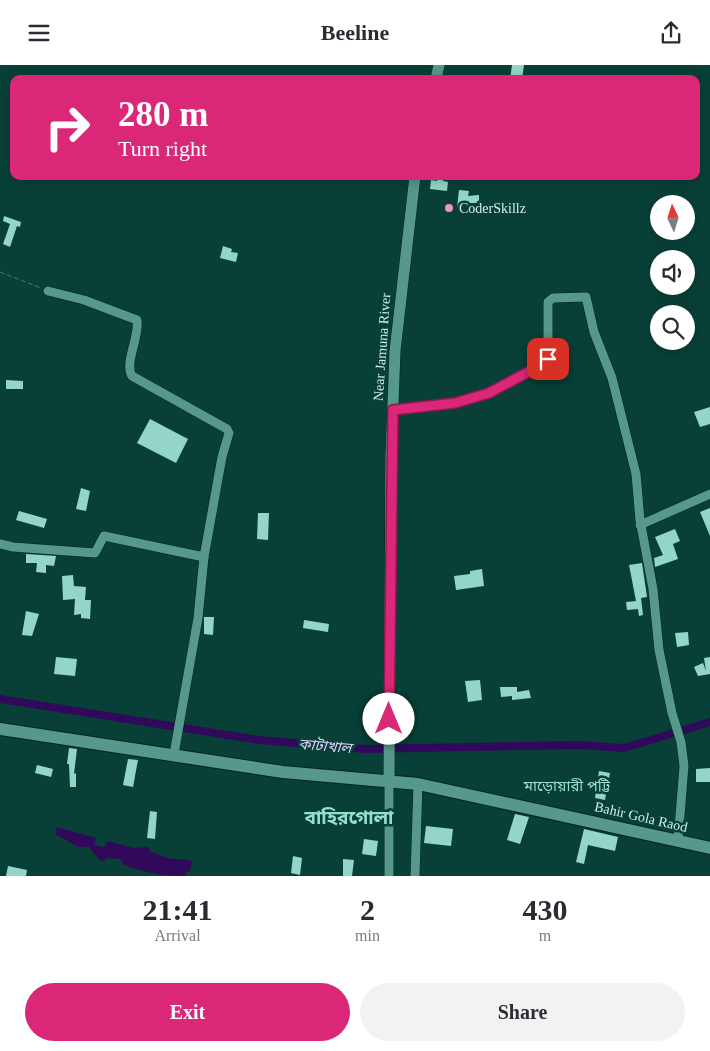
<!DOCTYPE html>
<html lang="en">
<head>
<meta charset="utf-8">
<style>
  body { margin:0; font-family:"Times New Roman","Noto Sans Bengali",serif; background:#f2f2f3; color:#2b2b33; height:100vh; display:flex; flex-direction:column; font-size:19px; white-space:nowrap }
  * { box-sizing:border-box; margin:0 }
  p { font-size:16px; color:#7c7c81 }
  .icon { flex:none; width:28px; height:28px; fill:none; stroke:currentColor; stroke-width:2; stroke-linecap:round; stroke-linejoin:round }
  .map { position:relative; height:811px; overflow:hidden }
  .panel { display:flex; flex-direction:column; background:#fff; flex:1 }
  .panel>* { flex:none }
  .hud { position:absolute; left:10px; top:10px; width:690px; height:105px; border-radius:10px; box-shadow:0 2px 12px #0003; background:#db2777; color:#fff; overflow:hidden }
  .needle { width:32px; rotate:356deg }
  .controls { position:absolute; left:650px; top:130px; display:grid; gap:10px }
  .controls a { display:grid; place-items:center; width:45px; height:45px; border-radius:50%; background:#fff; box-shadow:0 2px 12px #0003; font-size:25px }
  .pin { position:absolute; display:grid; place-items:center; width:42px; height:42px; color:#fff; margin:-21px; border-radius:10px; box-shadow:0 2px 8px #0006 }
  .me { position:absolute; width:55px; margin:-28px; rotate:0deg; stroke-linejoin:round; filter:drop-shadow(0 0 4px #0008) }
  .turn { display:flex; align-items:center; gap:18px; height:105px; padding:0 25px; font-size:22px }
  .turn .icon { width:65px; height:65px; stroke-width:2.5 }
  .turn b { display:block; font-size:35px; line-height:42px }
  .eta { display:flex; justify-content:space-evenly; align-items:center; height:85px; text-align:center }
  .eta b { font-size:30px; font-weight:700; line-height:35px }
  .primary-button { display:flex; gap:10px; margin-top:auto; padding:10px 25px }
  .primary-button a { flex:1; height:58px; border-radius:30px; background:#db2777; color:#fff; font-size:20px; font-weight:700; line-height:58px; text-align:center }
  .primary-button a+a { background:#f2f2f3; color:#2b2b33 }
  header { display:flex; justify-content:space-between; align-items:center; height:65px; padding:0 25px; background:#fff; font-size:22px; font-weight:700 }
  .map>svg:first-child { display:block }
  .water { fill:#31095a }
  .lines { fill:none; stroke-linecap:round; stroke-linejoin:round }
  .canal { stroke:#31095a; stroke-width:8 }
  .building { fill:#93d6c8 }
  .minor-casing { stroke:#00251f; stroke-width:10 }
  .tertiary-casing { stroke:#00251f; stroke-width:12 }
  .secondary-casing { stroke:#00251f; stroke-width:14 }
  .path { stroke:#47786f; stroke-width:1; stroke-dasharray:5 2.5; stroke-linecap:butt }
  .minor { stroke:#56988a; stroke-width:9 }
  .tertiary { stroke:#56988a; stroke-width:11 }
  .secondary { stroke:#56988a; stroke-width:12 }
  .route-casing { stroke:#8e194d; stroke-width:12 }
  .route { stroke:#db2777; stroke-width:9 }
  .poi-dot { fill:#f09ab5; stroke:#084037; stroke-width:2 }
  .labels { text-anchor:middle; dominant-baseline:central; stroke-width:5; stroke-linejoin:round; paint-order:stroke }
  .poi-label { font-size:14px; fill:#d0f0e8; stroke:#084037; text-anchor:start }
  .street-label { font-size:14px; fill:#d0f0e8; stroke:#084037 }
  .water-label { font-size:15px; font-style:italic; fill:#daccf9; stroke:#084037 }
  .neighbourhood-label { font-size:15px; fill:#99ddce; stroke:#084037 }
  .district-label { font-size:19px; font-weight:bold; fill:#99ddce; stroke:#084037 }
</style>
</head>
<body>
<header><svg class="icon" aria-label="menu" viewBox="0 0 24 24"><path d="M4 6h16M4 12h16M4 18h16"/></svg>Beeline<svg class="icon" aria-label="share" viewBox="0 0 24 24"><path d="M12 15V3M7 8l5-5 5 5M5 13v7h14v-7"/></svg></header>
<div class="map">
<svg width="710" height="811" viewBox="0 0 710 811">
  <rect width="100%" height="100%" fill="#084037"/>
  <path class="water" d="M57 762 96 773 94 780 104 782 108 776 133 783 148 782 151 787C159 789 167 794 175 794 182 795 185 793 192 796L190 807H186V811C165 811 144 808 124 800L120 794 106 793 104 796 99 795 89 782H78L55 769Z"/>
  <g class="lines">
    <path class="canal" d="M0 634 259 675 365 684 580 680 624 683 710 657"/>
  </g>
  <g class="building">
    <path d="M512 0H524L522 14H510Z"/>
    <path d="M438 111H443V116L448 117 447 126 430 124 431 115 437 116Z"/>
    <path d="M459 125 469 126 468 131 479 130V138H464L463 143H457Z"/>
    <path d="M4 151 21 157 20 162 17 161 10 182 3 179 10 159 3 156Z"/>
    <path d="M223 181 232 184 231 187 238 188 236 197 220 193Z"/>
    <path d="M6 315 23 316V324H6Z"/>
    <path d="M710 342V359L700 362 694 347Z"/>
    <path d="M150 354 188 374 176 398 137 378Z"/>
    <path d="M81 423 90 426 86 446 76 444Z"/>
    <path d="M710 443V471L700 447Z"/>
    <path d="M19 446 47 454 44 463 16 455Z"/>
    <path d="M258 448H269L268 475 257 474Z"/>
    <path d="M675 464 680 476 673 479 678 494 655 502 654 493 663 490 655 472Z"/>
    <path d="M26 489 56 491 54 501 46 500V508L36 507 37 498H26Z"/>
    <path d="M642 498 647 532 641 533 643 550 639 551 638 544 627 545 626 537 636 536 629 500Z"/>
    <path d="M482 504 484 521 456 525 454 511 470 509V506Z"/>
    <path d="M73 510 74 521 86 522 85 535H91L90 554 81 553V549L74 550 75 534 63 535 62 511Z"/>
    <path d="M26 546 39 549 32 571 22 570Z"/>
    <path d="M204 552H214L213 570 204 569Z"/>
    <path d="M304 555 329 559 328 567 303 563Z"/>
    <path d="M688 567 689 580 677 582 675 568Z"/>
    <path d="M56 592 77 594 75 611 54 609Z"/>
    <path d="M710 592V609L698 611 694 602 703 598 706 606 704 593Z"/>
    <path d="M480 615 482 635 468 637 465 616Z"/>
    <path d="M500 622H517V627L529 625 531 633 512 635V631L501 632Z"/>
    <path d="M69 683 77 684 74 709 76 708V722H70L69 699H67Z"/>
    <path d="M128 694 138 695 133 722 123 720Z"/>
    <path d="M37 700 53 704 51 712 35 708Z"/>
    <path d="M710 703V717H696V704Z"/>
    <path d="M599 706 610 708 605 735 595 733Z"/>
    <path d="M150 746 157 747 155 774 147 773Z"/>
    <path d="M515 749 529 752 520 779 507 775Z"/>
    <path d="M426 761 453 764 451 781 424 778Z"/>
    <path d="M584 764 618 772 615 786 588 780 584 799 576 797Z"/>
    <path d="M364 774 378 776 376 791 362 789Z"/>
    <path d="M293 791 302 793 300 810 291 808Z"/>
    <path d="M343 794 354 795 352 811H343Z"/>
    <path d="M8 801 27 805 26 811H6Z"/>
  </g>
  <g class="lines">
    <g class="minor-casing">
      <g id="minor">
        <path d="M48 226 84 235 137 255C140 271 124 298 132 311L227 364 229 368 222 392 204 492 198 553 174 689"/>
        <path d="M393 345 455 338 489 328 545 298 548 294V237L553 233 586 232 594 267 612 313 636 409 640 455 653 524 659 585 672 648 681 677 684 701 678 775"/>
        <path d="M640 460 710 429"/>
        <path d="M0 479 13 482 95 488 104 471 204 492"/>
        <path d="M389 716V811"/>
        <path d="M415 811 418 719"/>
      </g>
    </g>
    <g class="tertiary-casing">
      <g id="tertiary">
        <path d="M436 14 439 0"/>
        <path d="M389 716 391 391 395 286 415 111"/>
      </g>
    </g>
    <g class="secondary-casing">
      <path id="secondary" d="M0 664 283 707 418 719 710 783"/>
    </g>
    <path class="path" d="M0 207 41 223"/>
    <use href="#minor" class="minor"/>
    <use href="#tertiary" class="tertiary"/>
    <use href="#secondary" class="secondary"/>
  </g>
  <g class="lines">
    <g class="route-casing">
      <path id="route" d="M389 654 393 345 455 338 489 328 545 298 548 294"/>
    </g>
    <use href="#route" class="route"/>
  </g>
  <circle class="poi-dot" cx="449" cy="143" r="5"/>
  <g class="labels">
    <g class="poi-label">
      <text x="459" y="143">CoderSkillz</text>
    </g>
    <g class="street-label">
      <text transform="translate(382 282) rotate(-86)">Near Jamuna River</text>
      <text transform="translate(641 752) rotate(13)">Bahir Gola Raod</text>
    </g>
    <g class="water-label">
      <text transform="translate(325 681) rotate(5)">কাটাখাল</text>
    </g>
    <g class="neighbourhood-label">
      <text x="567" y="721">মাড়োয়ারী পট্টি</text>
    </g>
    <g class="district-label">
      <text x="349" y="752">বাহিরগোলা</text>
    </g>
  </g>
</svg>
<div class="controls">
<a><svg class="needle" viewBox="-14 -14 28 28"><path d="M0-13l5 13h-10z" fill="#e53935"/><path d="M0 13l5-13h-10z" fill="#7c7c81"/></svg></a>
<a><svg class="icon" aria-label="sound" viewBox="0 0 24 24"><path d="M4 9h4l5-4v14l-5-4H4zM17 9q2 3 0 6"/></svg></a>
<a><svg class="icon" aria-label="search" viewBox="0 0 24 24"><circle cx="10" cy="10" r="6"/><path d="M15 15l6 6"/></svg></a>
</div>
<div class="pin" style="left:548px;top:294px;background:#d93025"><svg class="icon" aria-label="arrive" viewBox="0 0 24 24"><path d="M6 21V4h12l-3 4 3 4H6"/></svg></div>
<svg class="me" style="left:389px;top:654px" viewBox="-20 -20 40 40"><circle r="19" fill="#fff"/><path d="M0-13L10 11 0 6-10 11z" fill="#db2777"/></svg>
<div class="hud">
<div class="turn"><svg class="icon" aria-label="right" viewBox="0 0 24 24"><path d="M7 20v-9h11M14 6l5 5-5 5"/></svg><div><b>280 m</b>Turn right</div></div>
</div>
</div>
<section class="panel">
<div class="eta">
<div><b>21:41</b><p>Arrival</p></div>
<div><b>2</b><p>min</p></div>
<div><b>430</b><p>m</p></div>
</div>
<div class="primary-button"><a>Exit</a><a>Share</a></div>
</section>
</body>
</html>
